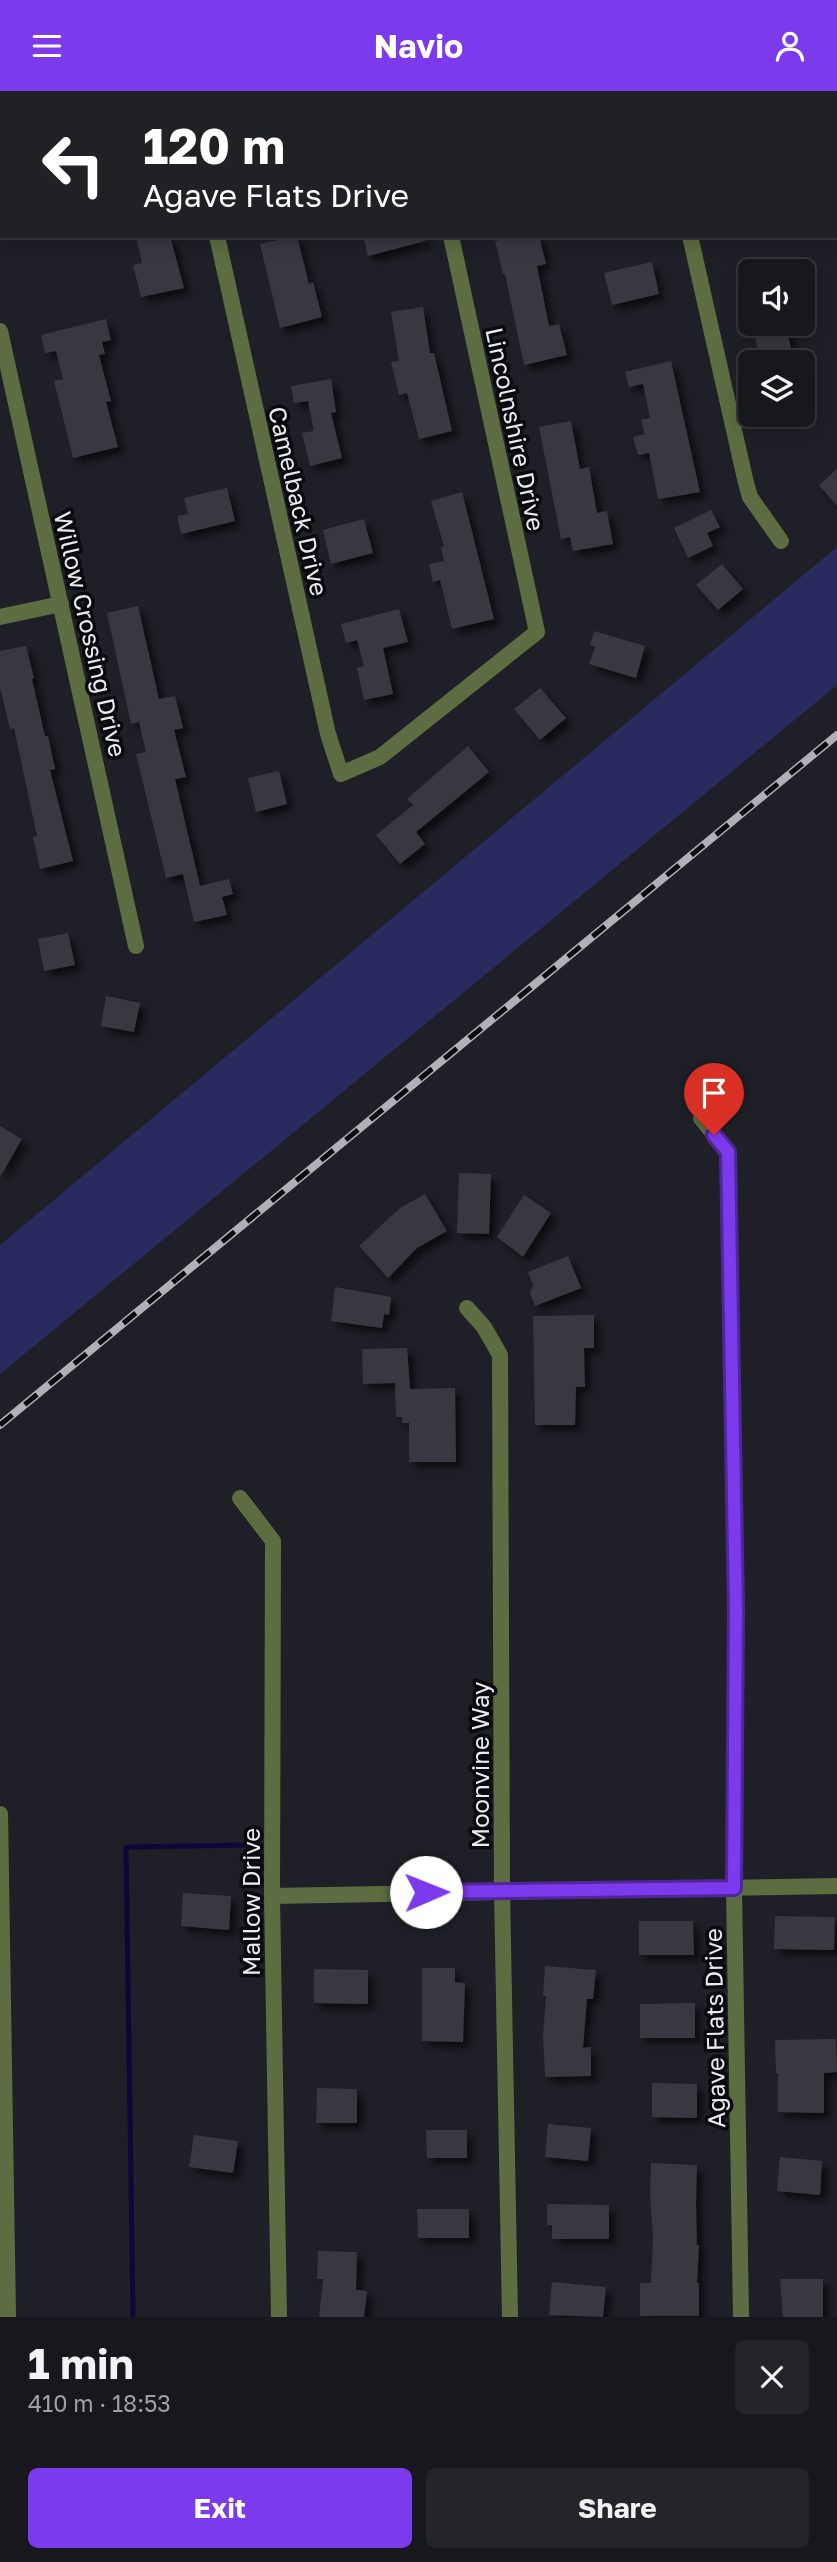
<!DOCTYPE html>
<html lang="en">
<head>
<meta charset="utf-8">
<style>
  body { margin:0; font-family:"Golos Text",sans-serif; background:#24252a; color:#f1f3f6; height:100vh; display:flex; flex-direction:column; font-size:26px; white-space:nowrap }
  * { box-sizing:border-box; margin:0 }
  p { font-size:23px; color:#9ea0a4 }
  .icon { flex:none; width:38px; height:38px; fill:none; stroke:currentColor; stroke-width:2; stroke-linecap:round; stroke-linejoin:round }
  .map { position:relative; height:2226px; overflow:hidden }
  .drawer { display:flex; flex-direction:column; background:#17181d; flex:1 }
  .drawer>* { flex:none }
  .banner { position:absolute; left:0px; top:0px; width:838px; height:147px; box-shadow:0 4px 18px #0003,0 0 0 2px #36373b; background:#202124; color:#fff; overflow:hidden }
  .fabs { position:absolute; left:738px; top:168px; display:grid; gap:14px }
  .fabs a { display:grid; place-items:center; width:77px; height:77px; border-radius:10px; background:#17181d; box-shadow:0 4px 18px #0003,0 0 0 2px #36373b; font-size:35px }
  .pin { position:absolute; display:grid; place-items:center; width:60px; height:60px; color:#fff; margin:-72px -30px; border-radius:50% 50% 50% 0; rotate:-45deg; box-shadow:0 0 7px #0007 }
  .pin .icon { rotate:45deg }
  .me { position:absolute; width:77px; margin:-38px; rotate:89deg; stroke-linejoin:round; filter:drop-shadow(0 0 5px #0008) }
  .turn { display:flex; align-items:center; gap:24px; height:147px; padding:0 28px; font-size:32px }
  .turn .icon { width:91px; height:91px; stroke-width:2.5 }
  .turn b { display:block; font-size:49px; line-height:60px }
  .round { display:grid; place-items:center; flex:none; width:74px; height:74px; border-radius:10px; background:#24252a }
  .headline { display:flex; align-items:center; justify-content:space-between; height:119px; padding:0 28px }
  h1 { font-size:42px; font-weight:700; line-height:52px }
  .primary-button { display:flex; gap:14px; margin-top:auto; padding:14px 28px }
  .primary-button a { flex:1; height:80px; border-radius:10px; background:#7c3aed; color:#fff; font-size:28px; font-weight:700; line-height:80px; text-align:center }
  .primary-button a+a { background:#24252a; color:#f1f3f6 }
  header { display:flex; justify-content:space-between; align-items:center; height:91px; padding:0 28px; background:#7c3aed; color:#fff; font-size:32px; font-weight:700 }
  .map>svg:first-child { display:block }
  .green { fill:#292b5e }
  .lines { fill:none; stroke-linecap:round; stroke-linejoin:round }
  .stream { stroke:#0d0739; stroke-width:5 }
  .building { fill:#37383f; filter:url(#shadow) }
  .minor { stroke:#5d6d41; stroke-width:16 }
  .rail-casing { stroke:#b0b1b7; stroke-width:8 }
  .rail { stroke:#090a0d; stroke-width:5; stroke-dasharray:16; stroke-linecap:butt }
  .route-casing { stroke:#51269a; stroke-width:18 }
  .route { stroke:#7c3aed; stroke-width:12 }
  .labels { text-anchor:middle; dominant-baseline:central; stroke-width:7; stroke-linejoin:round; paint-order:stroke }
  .street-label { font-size:24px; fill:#eaebf0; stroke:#090a0d }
</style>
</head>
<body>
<header><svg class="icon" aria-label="menu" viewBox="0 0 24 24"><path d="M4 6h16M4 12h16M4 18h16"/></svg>Navio<svg class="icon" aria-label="person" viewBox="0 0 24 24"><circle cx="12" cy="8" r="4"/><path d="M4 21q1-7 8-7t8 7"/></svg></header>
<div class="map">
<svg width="837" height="2226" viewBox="0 0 837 2226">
  <defs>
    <filter id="shadow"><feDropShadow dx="6" dy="6" stdDeviation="3.5" flood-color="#0009"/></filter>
  </defs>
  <rect width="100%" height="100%" fill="#1f2027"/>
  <path class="green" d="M837 456V594L0 1283V1154Z"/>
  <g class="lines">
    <path class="stream" d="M133 2226 126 1757 129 1756 250 1754"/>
  </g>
  <g class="building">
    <path d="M136 145H170L184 197 141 206 133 174 142 172Z"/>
    <path d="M297 145 309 193 313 191 322 226 280 237 260 153Z"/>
    <path d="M363 145H425V150L368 165Z"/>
    <path d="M515 145H539L546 173 537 175 549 235 559 233 567 264 524 274 505 183H503L495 150Z"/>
    <path d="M652 171 659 203 612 214 604 182Z"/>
    <path d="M423 216 430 262H434L452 340 419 348 407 302 399 304 391 271 399 270 391 221Z"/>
    <path d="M106 228 111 249 102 251 105 263 99 264 111 310 106 311 118 356 73 367 54 290 63 288 56 260 45 262 41 244Z"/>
    <path d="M785 233 793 264 761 271 753 239Z"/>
    <path d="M671 270 700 401 658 408 649 362 638 364 633 346 645 343 641 329 650 327 643 293 629 296 625 281Z"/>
    <path d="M331 288 336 321 331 322 342 367 310 375 302 342 314 340 308 310 294 312 291 295Z"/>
    <path d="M571 330 580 378 589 376 597 422 607 420 613 453 573 460 570 446 561 448 539 336Z"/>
    <path d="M837 378V415L819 394Z"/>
    <path d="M227 397 235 430 181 443 177 425 188 423 184 407Z"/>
    <path d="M462 401 494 528 452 538 440 489 433 491 429 473 444 470 441 456 444 455 431 410Z"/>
    <path d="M711 419 720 436 707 442 713 455 688 467 674 437Z"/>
    <path d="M364 428 373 462 331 473 323 439Z"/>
    <path d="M722 473 743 498 718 519 696 494Z"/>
    <path d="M138 515 159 608 175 605 183 637 174 639 186 686 175 688 200 795 229 788 233 803 222 806 227 824 194 831 183 783 166 787 136 663 146 661 139 631 131 633 107 522Z"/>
    <path d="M399 518 408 551 383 557 393 603 364 609 357 577 364 575 357 549 346 552 341 533Z"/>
    <path d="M594 540 645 555 636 587 589 573 595 556 590 554Z"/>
    <path d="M26 555 34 587 32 588 45 645H48L55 678 50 679 73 770 40 778 33 746 37 745 14 637 10 638 0 596V560Z"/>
    <path d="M540 597 566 627 540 649 514 618Z"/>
    <path d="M468 655 489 681 416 741 425 753 400 773 376 744 413 714 407 708Z"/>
    <path d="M279 680 287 713 256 721 248 687Z"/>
    <path d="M68 842 75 874 44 880 38 848Z"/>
    <path d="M106 905 140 912 134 941 101 935Z"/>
    <path d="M0 1035 22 1048 0 1086Z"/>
    <path d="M459 1082 491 1083 489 1143 457 1142Z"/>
    <path d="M425 1103 447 1140 417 1157 388 1187 359 1155 400 1117Z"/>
    <path d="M524 1104 551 1122 523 1166 497 1146Z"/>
    <path d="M568 1165 581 1197 535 1215 530 1202 533 1194 528 1181Z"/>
    <path d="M335 1196 391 1206 389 1224 384 1223 382 1237 331 1230Z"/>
    <path d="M594 1224V1257H584L585 1296H576L575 1334H535L533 1225Z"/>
    <path d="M407 1257 410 1298 455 1297 456 1371H409V1332H402V1326H396L395 1292 363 1293 362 1258Z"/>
    <path d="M183 1802 231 1805 229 1839 181 1835Z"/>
    <path d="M775 1825 835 1826 834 1859 774 1858Z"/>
    <path d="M639 1830H693L694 1864H639Z"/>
    <path d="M545 1875 596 1879 593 1908H587L583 1957 591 1956V1985L545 1986 543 1944 546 1905H543Z"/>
    <path d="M422 1877H455V1891L465 1892 463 1951 422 1950Z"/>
    <path d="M314 1878 368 1879V1913L314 1912Z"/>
    <path d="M695 1912V1947H640V1913Z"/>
    <path d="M836 1948 837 1981 824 1982V2022L778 2021V1982H776L775 1949Z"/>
    <path d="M652 1992 697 1993V2027L652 2026Z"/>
    <path d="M317 1997 357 1998V2032H316Z"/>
    <path d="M548 2033 591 2037 588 2070 545 2066Z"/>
    <path d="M426 2039H467V2067H427Z"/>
    <path d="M194 2044 238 2050 233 2082 189 2076Z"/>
    <path d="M780 2066 822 2070 820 2104 777 2100Z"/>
    <path d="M651 2072 697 2074 696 2112 697 2154H699L697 2192H699V2225H640V2192H651L653 2146 650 2105Z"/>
    <path d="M547 2113 609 2114V2148H552V2134H547Z"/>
    <path d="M417 2118H469V2147H418Z"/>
    <path d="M318 2160 357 2161 356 2199 367 2200 364 2226H319L323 2188H317Z"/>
    <path d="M780 2188H823V2226H783Z"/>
    <path d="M552 2191 606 2196 603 2226 549 2224Z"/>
  </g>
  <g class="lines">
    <g class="minor">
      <path d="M420 0V2"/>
      <path d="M657 0 658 2"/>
      <path d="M338 2 346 0"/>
      <path d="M0 68 2 67"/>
      <path d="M217 145 328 643 341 683 380 666 537 541 451 145"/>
      <path d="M690 145 746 392 750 406 781 450"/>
      <path d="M0 240 136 855"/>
      <path d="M0 526 61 513"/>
      <path d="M701 1027 728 1061 736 1518 734 1797 741 2226"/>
      <path d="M467 1217 484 1236 500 1264 502 1800 510 2226"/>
      <path d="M240 1407 273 1450 272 1805 279 2226"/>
      <path d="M0 1723 8 2226"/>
      <path d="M272 1805 837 1795"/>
    </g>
    <g class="rail-casing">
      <path id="rail" d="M0 1334 837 644"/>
    </g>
    <use href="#rail" class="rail"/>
  </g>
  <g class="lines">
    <g class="route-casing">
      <path id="route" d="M426 1801 734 1797 736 1518 728 1061 714 1044"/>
    </g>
    <use href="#route" class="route"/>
  </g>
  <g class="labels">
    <g class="street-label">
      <text transform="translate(516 338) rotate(78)">Lincolnshire Drive</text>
      <text transform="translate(299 410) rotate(77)">Camelback Drive</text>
      <text transform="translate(91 543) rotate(77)">Willow Crossing Drive</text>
      <text transform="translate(479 1674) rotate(-90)">Moonvine Way</text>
      <text transform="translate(250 1811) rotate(-90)">Mallow Drive</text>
      <text transform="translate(714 1937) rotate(-91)">Agave Flats Drive</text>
    </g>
  </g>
</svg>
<div class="fabs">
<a><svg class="icon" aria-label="sound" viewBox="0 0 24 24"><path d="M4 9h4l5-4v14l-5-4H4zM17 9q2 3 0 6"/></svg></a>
<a><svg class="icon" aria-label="layers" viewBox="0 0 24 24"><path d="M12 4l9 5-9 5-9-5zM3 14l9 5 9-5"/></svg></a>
</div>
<div class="pin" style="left:714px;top:1044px;background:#d93025"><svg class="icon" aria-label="arrive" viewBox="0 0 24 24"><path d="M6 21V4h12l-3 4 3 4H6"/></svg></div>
<svg class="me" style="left:426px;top:1801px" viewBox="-20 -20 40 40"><circle r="19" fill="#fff"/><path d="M0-13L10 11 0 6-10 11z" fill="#7c3aed"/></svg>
<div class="banner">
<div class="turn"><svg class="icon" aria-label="left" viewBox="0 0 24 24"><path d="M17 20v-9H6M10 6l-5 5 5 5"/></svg><div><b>120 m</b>Agave Flats Drive</div></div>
</div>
</div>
<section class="drawer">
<div class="headline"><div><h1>1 min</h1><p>410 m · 18:53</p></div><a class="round"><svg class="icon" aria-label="close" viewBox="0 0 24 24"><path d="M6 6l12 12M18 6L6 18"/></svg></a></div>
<div class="primary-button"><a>Exit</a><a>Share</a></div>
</section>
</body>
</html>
